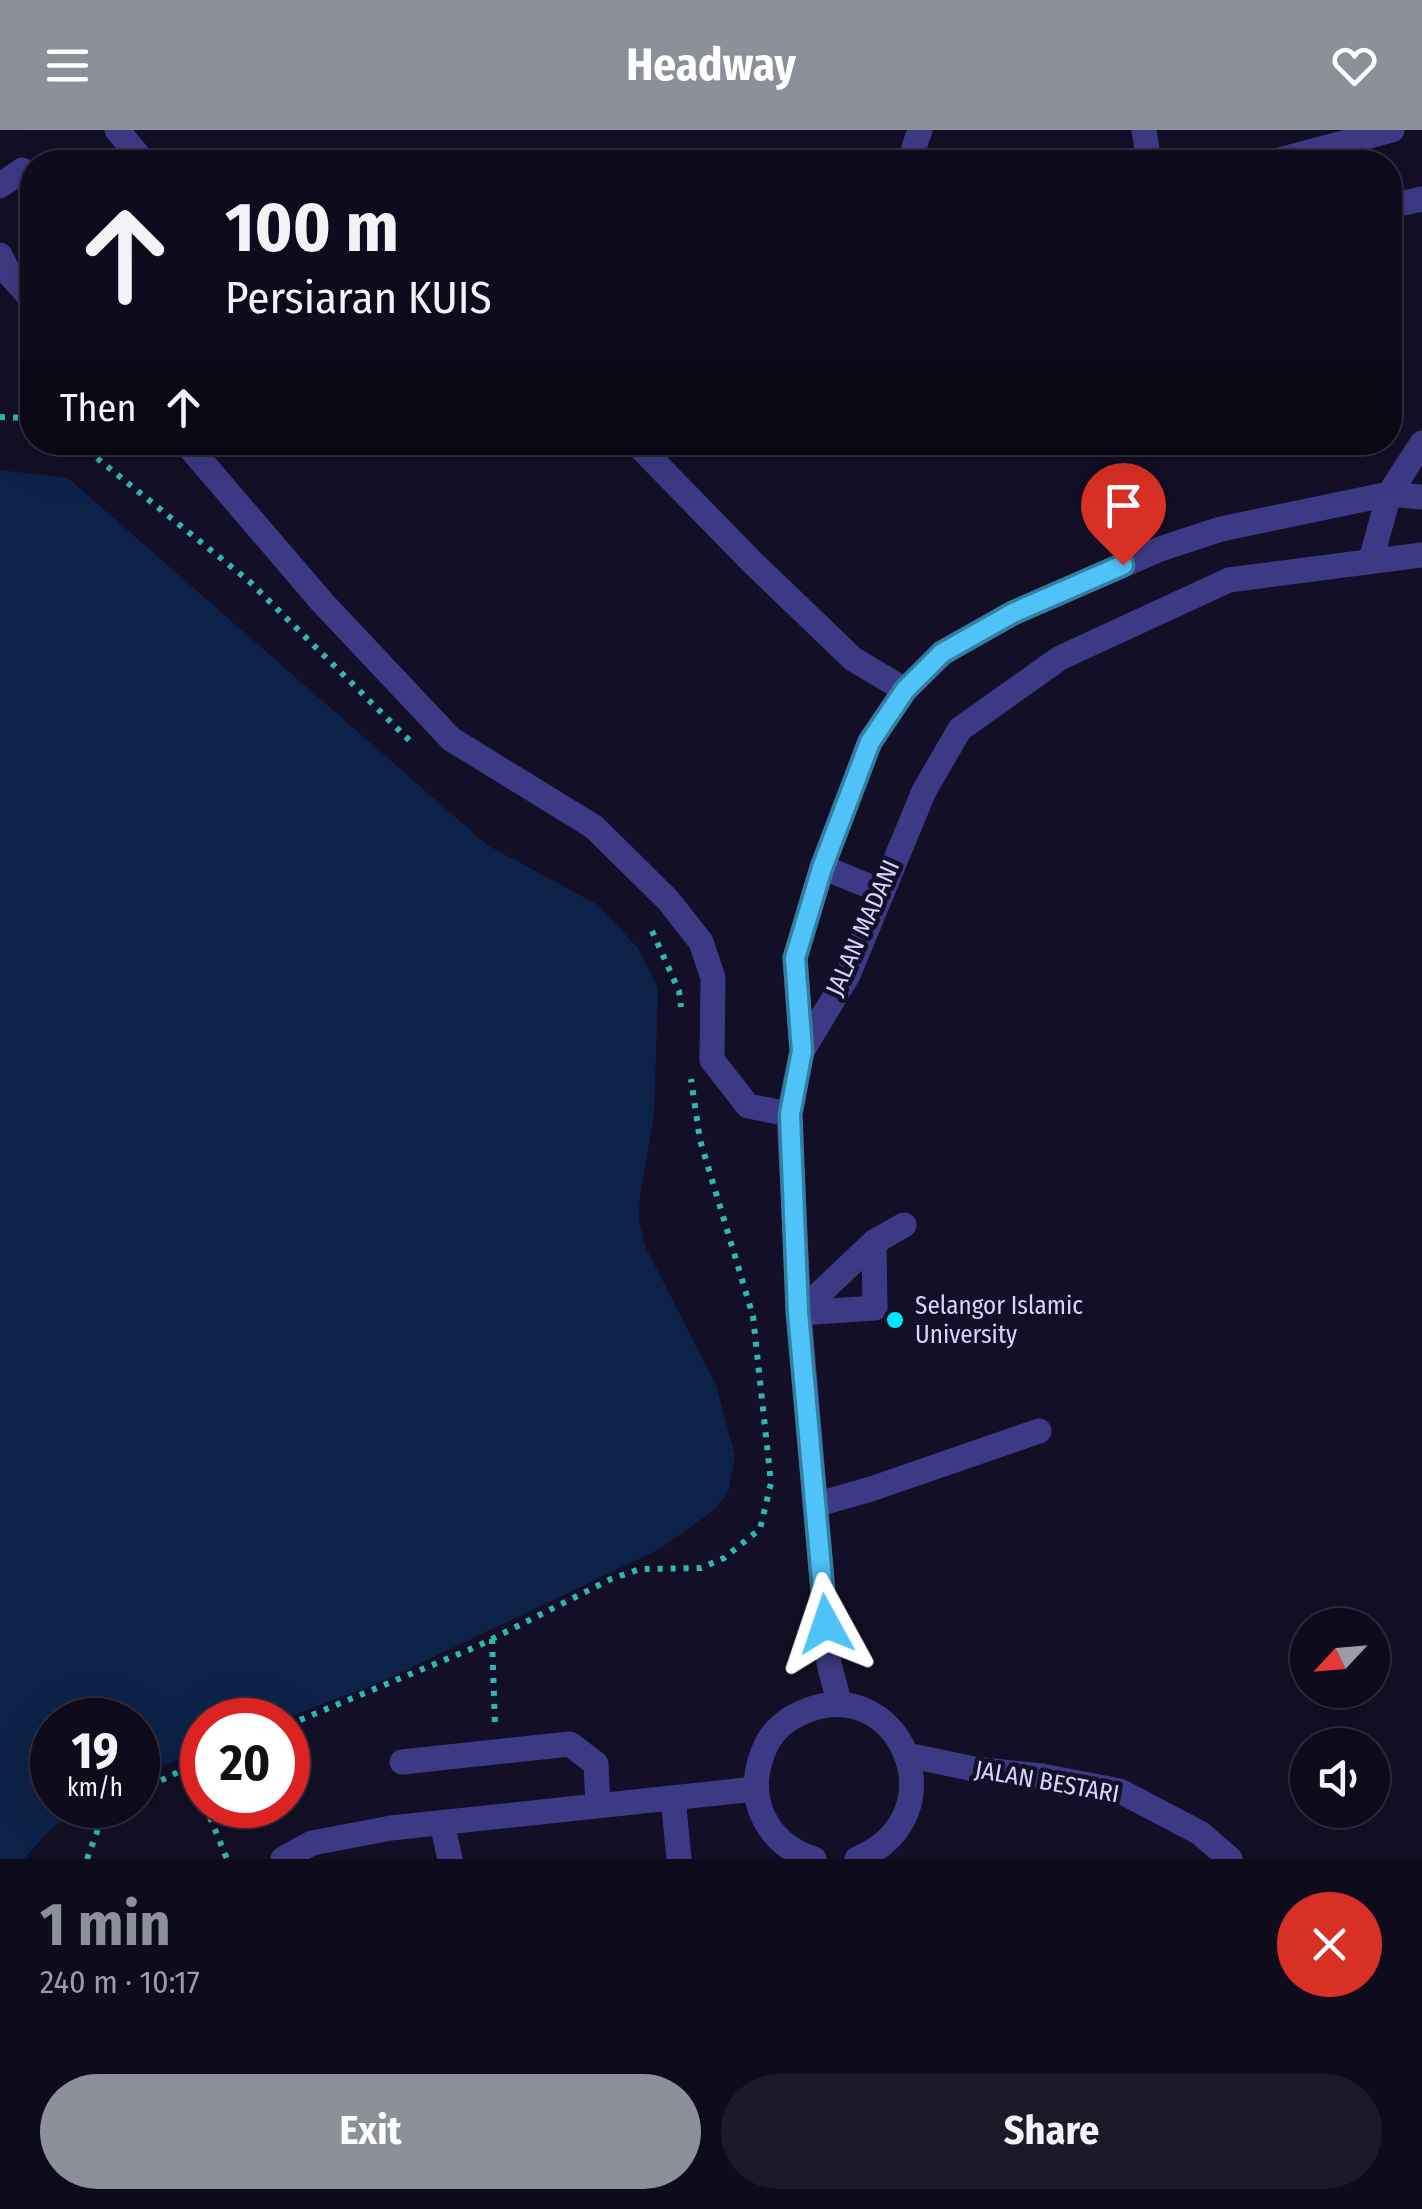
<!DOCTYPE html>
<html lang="en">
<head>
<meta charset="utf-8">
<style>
  body { margin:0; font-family:"Fira Sans Condensed",sans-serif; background:#1c1929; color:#f1f3f6; height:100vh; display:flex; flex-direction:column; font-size:38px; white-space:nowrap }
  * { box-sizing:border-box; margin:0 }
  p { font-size:32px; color:#9b9ba3 }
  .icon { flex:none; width:55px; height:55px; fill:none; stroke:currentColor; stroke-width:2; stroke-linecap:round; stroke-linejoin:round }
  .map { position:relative; height:1729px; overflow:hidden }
  .drawer { display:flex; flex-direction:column; background:#0e0b1c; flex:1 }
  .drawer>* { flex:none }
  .banner { position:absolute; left:20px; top:20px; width:1382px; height:305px; border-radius:40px; box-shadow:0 10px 40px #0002,0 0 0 2px #2e2b3b; background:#0e0b1c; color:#f1f3f6; overflow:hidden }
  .needle { width:65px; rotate:244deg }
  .fabs { position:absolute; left:1290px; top:1478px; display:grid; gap:20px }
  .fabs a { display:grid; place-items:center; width:100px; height:100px; border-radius:50%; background:#0e0b1c; box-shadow:0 10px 40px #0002,0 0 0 2px #2e2b3b; font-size:50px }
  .speed { position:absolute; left:30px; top:1568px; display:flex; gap:20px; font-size:50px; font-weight:700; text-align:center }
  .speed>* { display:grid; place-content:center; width:130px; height:130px; border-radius:50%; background:#0e0b1c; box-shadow:0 10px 40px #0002,0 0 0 2px #2e2b3b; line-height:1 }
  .speed small { font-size:25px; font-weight:400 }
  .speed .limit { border:15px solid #d22; background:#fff; color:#111 }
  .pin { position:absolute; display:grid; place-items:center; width:85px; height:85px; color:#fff; margin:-102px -42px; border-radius:50% 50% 50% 0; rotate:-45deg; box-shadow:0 0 10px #0007 }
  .pin .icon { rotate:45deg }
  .me { position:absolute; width:110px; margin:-55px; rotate:355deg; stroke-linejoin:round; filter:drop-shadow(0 0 8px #0008) }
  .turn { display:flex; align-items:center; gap:35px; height:210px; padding:0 40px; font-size:45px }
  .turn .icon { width:130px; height:130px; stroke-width:2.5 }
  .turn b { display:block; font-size:70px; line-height:85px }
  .then { display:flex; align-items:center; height:95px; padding:0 40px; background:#0003; gap:20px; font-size:38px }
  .round { display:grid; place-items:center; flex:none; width:105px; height:105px; border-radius:52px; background:#1c1929 }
  .overview { display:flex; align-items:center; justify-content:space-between; height:170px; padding:0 40px }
  h1 { font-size:60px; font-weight:700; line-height:75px; color:#8c9099 }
  .cta { display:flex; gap:20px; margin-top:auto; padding:20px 40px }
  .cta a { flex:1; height:115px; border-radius:60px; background:#8c9099; color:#fff; font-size:40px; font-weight:700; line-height:115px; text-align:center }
  .cta a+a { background:#1c1929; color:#f1f3f6 }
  header { display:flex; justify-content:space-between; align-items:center; height:130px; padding:0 40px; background:#8c9099; color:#fff; font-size:45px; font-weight:700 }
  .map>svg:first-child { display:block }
  .water { fill:#0c2248 }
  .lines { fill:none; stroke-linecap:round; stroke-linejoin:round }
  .path { stroke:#2fb8b0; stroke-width:6; stroke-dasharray:5 8; stroke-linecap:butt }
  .minor { stroke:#3d3a85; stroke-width:25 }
  .route-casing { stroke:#337fa1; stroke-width:25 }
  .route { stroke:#4fc3f7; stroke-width:18 }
  .poi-dot { fill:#00e5ff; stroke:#130f26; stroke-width:4 }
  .labels { text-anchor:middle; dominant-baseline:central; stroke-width:9; stroke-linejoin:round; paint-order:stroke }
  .street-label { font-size:25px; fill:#d9d4ff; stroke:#130f26 }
  .poi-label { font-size:25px; fill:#d9d4ff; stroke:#130f26; text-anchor:start }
</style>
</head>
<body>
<header><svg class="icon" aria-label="menu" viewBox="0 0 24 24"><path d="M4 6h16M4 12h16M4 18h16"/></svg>Headway<svg class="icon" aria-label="heart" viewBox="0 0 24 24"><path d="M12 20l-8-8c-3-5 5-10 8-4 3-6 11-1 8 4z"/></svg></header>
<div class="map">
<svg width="1422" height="1729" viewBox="0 0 1422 1729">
  <rect width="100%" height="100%" fill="#130f26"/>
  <path class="water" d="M0 340 68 348 487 715 598 775 638 818 658 858 654 986 640 1066 639 1091 645 1116 716 1255 735 1326 728 1363 713 1381 658 1420 383 1551 281 1590H202V1620L138 1645V1590H52V1675H84L51 1699 24 1729H0Z"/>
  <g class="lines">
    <g class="path">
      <path d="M0 287 32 288"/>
      <path d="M77 312 249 451 414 615"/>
      <path d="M652 801 679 861 681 877"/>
      <path d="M492 1509 495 1596"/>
      <path d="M288 1595 478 1516 611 1449 640 1439 701 1438 724 1428 760 1399 771 1353 753 1186 700 1010 691 949"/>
      <path d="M185 1637 202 1669"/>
      <path d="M138 1662 202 1630"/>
      <path d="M205 1675 227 1729"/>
      <path d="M87 1729 100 1694 118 1675"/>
    </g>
    <g class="minor">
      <path d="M117 0 144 32"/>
      <path d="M1144 0 1148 26 1159 32"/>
      <path d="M909 32 920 0"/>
      <path d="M1272 32 1392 0"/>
      <path d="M0 56 22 40"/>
      <path d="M1390 76 1422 69"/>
      <path d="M0 125 10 145 32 169"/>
      <path d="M185 312 322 472 451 609 594 697 668 770 701 812 713 848 712 930 748 976 789 984"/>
      <path d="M635 312 752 432 853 529 905 560"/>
      <path d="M1371 430 1389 364 1422 313"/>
      <path d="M822 737 881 761"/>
      <path d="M802 921 848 845 924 661 960 599 1060 528 1229 450 1422 425"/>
      <path d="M799 1183 875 1178 874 1112"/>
      <path d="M799 1183 874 1112 904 1095"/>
      <path d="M815 1375 871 1359 1039 1301"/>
      <path d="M840 1575 829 1534 799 1183 789 984 802 921 795 828 822 737 870 611 905 560 943 523 1013 483 1160 419 1221 399 1389 364 1422 367"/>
      <path d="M907 1625 974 1639 1042 1646 1120 1661 1200 1703 1230 1729"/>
      <path d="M402 1632 570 1614 596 1634 598 1675"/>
      <path d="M673 1668 679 1729"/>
      <path d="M442 1693 450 1729"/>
      <path d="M283 1729 312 1713 391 1698 755 1659"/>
      <path d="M814 1729C791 1722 773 1708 763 1686 752 1662 756 1636 767 1613 774 1600 787 1589 801 1583 898 1538 963 1685 857 1729"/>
    </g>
  </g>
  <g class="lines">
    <g class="route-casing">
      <path id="route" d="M826 1494 798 1183 790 984 802 921 795 828 822 738 870 612 905 560 942 523 1013 483 1123 435"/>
    </g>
    <use href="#route" class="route"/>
  </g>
  <circle class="poi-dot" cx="895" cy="1190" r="10"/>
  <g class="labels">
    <g class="street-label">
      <text transform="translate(863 798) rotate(-66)">JALAN MADANI</text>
      <text transform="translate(1047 1652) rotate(10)">JALAN BESTARI</text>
    </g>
    <g class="poi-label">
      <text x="915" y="1176">Selangor Islamic<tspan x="915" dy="29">University</tspan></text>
    </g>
  </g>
</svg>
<div class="fabs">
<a><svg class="needle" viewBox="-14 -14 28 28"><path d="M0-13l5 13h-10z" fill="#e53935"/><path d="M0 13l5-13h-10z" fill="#9b9ba3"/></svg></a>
<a><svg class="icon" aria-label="sound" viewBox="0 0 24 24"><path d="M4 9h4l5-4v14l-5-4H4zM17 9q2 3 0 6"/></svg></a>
</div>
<div class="speed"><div>19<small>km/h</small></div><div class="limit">20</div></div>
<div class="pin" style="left:1123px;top:435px;background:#d93025"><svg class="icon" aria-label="arrive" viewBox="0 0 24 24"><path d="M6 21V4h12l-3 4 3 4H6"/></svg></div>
<svg class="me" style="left:826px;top:1494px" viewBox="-20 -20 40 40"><path d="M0-17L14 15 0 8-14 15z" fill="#4fc3f7" stroke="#fff" stroke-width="4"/></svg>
<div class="banner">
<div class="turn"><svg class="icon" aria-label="ahead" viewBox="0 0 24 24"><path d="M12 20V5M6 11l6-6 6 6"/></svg><div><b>100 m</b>Persiaran KUIS</div></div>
<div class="then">Then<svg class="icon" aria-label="ahead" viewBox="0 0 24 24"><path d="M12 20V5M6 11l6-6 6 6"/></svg></div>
</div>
</div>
<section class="drawer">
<div class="overview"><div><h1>1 min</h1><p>240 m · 10:17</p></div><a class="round" style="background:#d93025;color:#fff"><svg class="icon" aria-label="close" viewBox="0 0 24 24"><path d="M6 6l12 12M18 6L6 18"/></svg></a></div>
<div class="cta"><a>Exit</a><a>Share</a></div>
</section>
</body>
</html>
